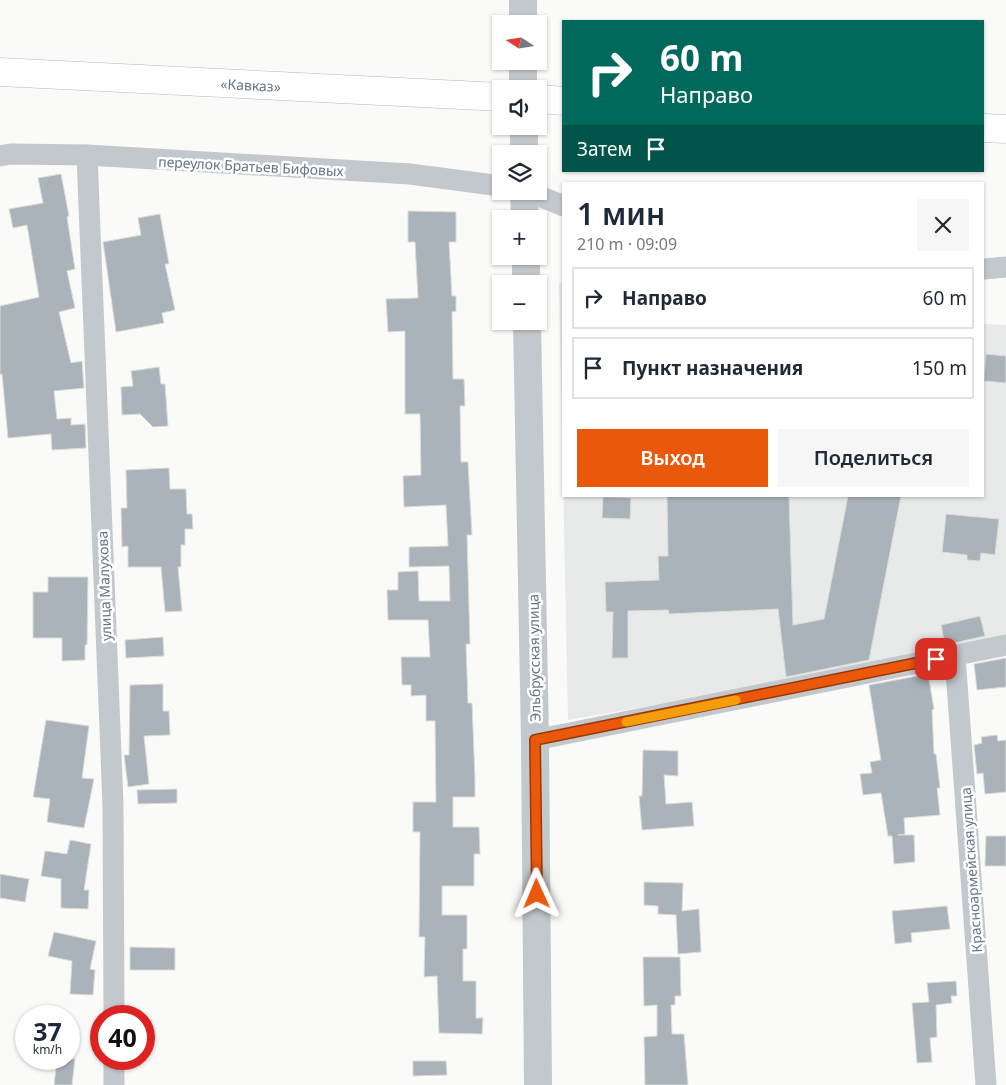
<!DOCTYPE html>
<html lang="ru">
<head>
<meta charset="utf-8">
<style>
  body { margin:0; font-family:"Noto Sans",sans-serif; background:#f6f6f7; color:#1f2937; height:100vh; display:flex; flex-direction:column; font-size:19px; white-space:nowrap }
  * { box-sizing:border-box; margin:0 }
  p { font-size:16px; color:#747a83 }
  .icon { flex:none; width:28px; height:28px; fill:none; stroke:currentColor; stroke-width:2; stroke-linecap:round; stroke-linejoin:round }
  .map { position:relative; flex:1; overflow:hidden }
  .side { position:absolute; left:562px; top:182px; width:422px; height:315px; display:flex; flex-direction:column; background:#fff; border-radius:0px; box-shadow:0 1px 4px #0004 }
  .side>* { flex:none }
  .guide { position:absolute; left:562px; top:20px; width:422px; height:152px; border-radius:0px; box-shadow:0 1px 4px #0004; background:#00695c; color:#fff; overflow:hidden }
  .needle { width:32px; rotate:282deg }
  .buttons { position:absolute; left:492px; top:15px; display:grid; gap:10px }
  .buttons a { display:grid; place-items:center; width:55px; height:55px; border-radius:0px; background:#fff; box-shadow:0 1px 4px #0004; font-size:25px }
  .speed { position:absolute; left:15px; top:1005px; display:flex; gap:10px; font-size:25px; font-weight:700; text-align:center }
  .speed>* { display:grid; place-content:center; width:65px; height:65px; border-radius:50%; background:#fff; box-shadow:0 1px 4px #0004; line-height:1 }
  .speed small { font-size:12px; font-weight:400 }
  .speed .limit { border:8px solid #d22; background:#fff; color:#111 }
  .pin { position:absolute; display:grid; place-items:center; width:42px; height:42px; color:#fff; margin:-21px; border-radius:10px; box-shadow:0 2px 8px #0006 }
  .me { position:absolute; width:55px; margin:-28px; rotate:359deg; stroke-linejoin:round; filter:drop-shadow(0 0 4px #0008) }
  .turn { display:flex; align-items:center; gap:18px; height:105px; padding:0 15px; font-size:22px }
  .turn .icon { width:65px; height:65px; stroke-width:2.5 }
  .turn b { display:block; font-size:35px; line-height:42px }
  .then { display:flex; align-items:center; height:48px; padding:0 15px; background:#0003; gap:10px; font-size:19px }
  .round { display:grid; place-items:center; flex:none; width:52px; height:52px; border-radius:0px; background:#f6f6f7 }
  .headline { display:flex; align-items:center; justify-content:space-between; height:85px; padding:0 15px }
  h1 { font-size:30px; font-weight:600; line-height:38px }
  .button { display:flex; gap:10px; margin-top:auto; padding:10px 15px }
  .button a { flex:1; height:58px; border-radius:0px; background:#ea580c; color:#fff; font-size:20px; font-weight:600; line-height:58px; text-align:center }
  .button a+a { background:#f6f6f7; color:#1f2937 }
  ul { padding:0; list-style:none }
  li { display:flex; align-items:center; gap:15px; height:62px; margin:0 10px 8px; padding:0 5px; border:2px solid #e0e1e3; border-radius:0px }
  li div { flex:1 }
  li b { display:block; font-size:19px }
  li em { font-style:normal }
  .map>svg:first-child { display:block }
  .built { fill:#e8e9e9 }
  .building { fill:#aab3b9; stroke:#dcdcda }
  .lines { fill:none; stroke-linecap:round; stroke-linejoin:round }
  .trunk-casing { stroke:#b4b9bd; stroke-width:29 }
  .minor { stroke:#c3c8cc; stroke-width:21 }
  .tertiary { stroke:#c3c8cc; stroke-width:28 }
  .trunk { stroke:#fff; stroke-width:28 }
  .route-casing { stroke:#983908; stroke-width:12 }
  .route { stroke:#ea580c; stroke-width:9 }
  .slow { stroke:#f59e0b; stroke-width:9 }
  .labels { text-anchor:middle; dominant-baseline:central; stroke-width:5; stroke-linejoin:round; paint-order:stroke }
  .street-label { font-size:14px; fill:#657683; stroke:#fff }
</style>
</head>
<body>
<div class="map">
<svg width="1006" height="1085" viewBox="0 0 1006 1085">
  <rect width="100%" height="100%" fill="#fafaf8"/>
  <path class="built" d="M559 283H564V496H984V324L1006 325V642L879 667 568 720Z"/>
  <g class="building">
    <path d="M61 174 69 216 67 217 75 269 67 271 75 308 59 312 71 363 82 361 84 388 54 391 57 419 71 418V425L85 424 86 448 52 450 51 434 8 438 2 374 0 375V306L39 297 27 225 13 228 9 209 43 203 38 178Z"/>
    <path d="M408 211 456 212V242H449L452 296H456V311L452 312 453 379H464L465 406H460L461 462H468L472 535H467L470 644H466L468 703H472L475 779V797H453V827H479L480 854H474V886H442V915H467V949H463V981H476V1018H483L482 1034 439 1033 437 976 424 977 425 937H419L420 832H413V802H436L435 721H426V695L411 696V685H402L401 657H430L428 620H388L387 590H398V572L418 571 419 601H450L449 566 409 567V547L448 546 446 505 404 507 403 476 421 475 420 414H405V331L388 332 386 299 418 298 415 242H408Z"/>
    <path d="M160 214 169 264H165L175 310 162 313 164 323 116 332 103 242 141 235 138 218Z"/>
    <path d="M986 354 1006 356V383L984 381Z"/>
    <path d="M159 367 161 384H165L168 426 153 427 140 414 122 415 121 387 133 386 131 371Z"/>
    <path d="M169 468 170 489H186L187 514H192L193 529H185V545H181V567H178L182 611 165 612 161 567H128V546L122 547 121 508H127L126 470Z"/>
    <path d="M667 496H789L793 625 824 619 848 496H901L869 660 786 677 778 609 669 614 668 610 628 611V658H612L613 612H606L605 582 659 580 658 556H668Z"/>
    <path d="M603 497 631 498 630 519 602 518Z"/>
    <path d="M946 514 999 519 995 555 981 553 980 561 967 560V555L942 552Z"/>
    <path d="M48 577H88L87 645H85V660L62 661V638H33V592H48Z"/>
    <path d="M980 616 985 636 945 645 941 625Z"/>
    <path d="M163 637 164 656 126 658 125 640Z"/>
    <path d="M1006 658V687L977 690 974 664Z"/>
    <path d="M928 674 934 709 932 710 934 754H936L940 788H937L940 815 904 818 905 834 898 835H914L915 862 894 864 892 836H888L881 793 863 795 860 774 872 773 870 762 881 760 869 685Z"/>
    <path d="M163 684V711H169L170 735 144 736 149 784 128 787 124 755H129L130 685Z"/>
    <path d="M46 720 89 726 82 778 94 779 84 828 47 822 50 799 33 797Z"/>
    <path d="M997 735 998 741 1006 740V792L985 794 983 773 977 774 974 745 982 743 981 737Z"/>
    <path d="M643 750 678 751V776L664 775 666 804 692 802 694 826 642 830 639 796H642Z"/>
    <path d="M177 789V803L138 804 137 790Z"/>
    <path d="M986 836H1006V866H985Z"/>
    <path d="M70 840 91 844 84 890H89L88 909 61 908V879L41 876 45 851 67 854Z"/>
    <path d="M0 874 29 879 25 902 0 898Z"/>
    <path d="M644 882 683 883 682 911 699 909 701 952 678 954 676 915 658 914V906L644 905Z"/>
    <path d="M947 906 950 929 911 933 912 942 895 944 892 911Z"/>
    <path d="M54 932 96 941 90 969 95 970 93 995 70 994 72 961 48 956Z"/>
    <path d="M130 947 175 948V970H130Z"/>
    <path d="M643 957H680L681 996H675V1005H671L672 1034H684L688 1085H645L644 1037 657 1036V1005L644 1006Z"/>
    <path d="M956 981 957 996H951L952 1003 936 1005 937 1037 930 1038 932 1062 917 1063 912 1003 929 1002 927 983Z"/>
    <path d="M57 1059H75L72 1085H54Z"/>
    <path d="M413 1061H446L447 1075 413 1076Z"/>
  </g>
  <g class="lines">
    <g class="trunk-casing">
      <g id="trunk">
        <path id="s1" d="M0 72 501 97"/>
        <path d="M539 99 564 101"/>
        <path d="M984 128 1006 129"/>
      </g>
    </g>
    <g class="minor">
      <path d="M87 155 113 805 114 1016"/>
      <path d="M0 156 11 154 87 155 410 174 501 186"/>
      <path d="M527 191 564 206"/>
      <path d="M984 269 1006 267"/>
      <path d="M955 656 986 1085"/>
      <path d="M535 740 1006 645"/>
      <path d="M114 1059V1085"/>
    </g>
    <g class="tertiary">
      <path d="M523 0V24"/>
      <path d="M523 61V89"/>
      <path d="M524 126V154"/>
      <path d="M524 191 525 219"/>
      <path d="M526 256V284"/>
      <path d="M527 321 535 740 538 1085"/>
    </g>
    <use href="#trunk" class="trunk"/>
  </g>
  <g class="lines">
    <g class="route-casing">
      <path id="route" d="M537 894 535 740 936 659"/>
    </g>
    <use href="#route" class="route"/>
    <path class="slow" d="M626 722 736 700"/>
  </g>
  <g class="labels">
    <g class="street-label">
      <text stroke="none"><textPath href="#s1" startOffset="251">«Кавказ»</textPath></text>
      <text transform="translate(251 166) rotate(3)">переулок Братьев Бифовых</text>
      <text transform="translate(104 586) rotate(-92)">улица Малухова</text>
      <text transform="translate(534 658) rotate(-91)">Эльбрусская улица</text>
      <text transform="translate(971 870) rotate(-94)">Красноармейская улица</text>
    </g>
  </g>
</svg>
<div class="buttons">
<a><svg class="needle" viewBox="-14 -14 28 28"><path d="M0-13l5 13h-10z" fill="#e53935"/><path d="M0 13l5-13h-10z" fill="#747a83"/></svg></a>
<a><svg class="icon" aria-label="sound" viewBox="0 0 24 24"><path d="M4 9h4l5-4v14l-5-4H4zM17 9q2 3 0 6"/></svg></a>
<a><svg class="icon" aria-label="layers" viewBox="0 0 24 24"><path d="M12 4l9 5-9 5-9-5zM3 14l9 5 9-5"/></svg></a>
<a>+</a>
<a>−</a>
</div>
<div class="speed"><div>37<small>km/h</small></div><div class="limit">40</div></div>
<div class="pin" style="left:936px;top:659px;background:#d93025"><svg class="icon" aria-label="arrive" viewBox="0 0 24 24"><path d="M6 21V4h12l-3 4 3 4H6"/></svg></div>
<svg class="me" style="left:537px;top:894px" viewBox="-20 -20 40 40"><path d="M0-17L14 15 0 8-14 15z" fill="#ea580c" stroke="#fff" stroke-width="4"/></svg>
<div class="guide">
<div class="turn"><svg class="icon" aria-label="right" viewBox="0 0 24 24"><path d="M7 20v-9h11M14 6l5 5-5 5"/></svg><div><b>60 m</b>Направо</div></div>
<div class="then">Затем<svg class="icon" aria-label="arrive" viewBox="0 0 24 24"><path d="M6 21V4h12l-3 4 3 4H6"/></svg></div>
</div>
<section class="side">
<div class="headline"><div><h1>1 мин</h1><p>210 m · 09:09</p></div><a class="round"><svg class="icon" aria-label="close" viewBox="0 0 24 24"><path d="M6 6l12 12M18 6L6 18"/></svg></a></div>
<ul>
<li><svg class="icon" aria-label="right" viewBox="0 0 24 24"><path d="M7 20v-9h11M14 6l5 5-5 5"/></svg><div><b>Направо</b></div><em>60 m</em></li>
<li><svg class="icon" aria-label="arrive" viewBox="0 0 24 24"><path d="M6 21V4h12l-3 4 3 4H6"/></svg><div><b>Пункт назначения</b></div><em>150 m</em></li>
</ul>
<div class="button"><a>Выход</a><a>Поделиться</a></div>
</section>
</div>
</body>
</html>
